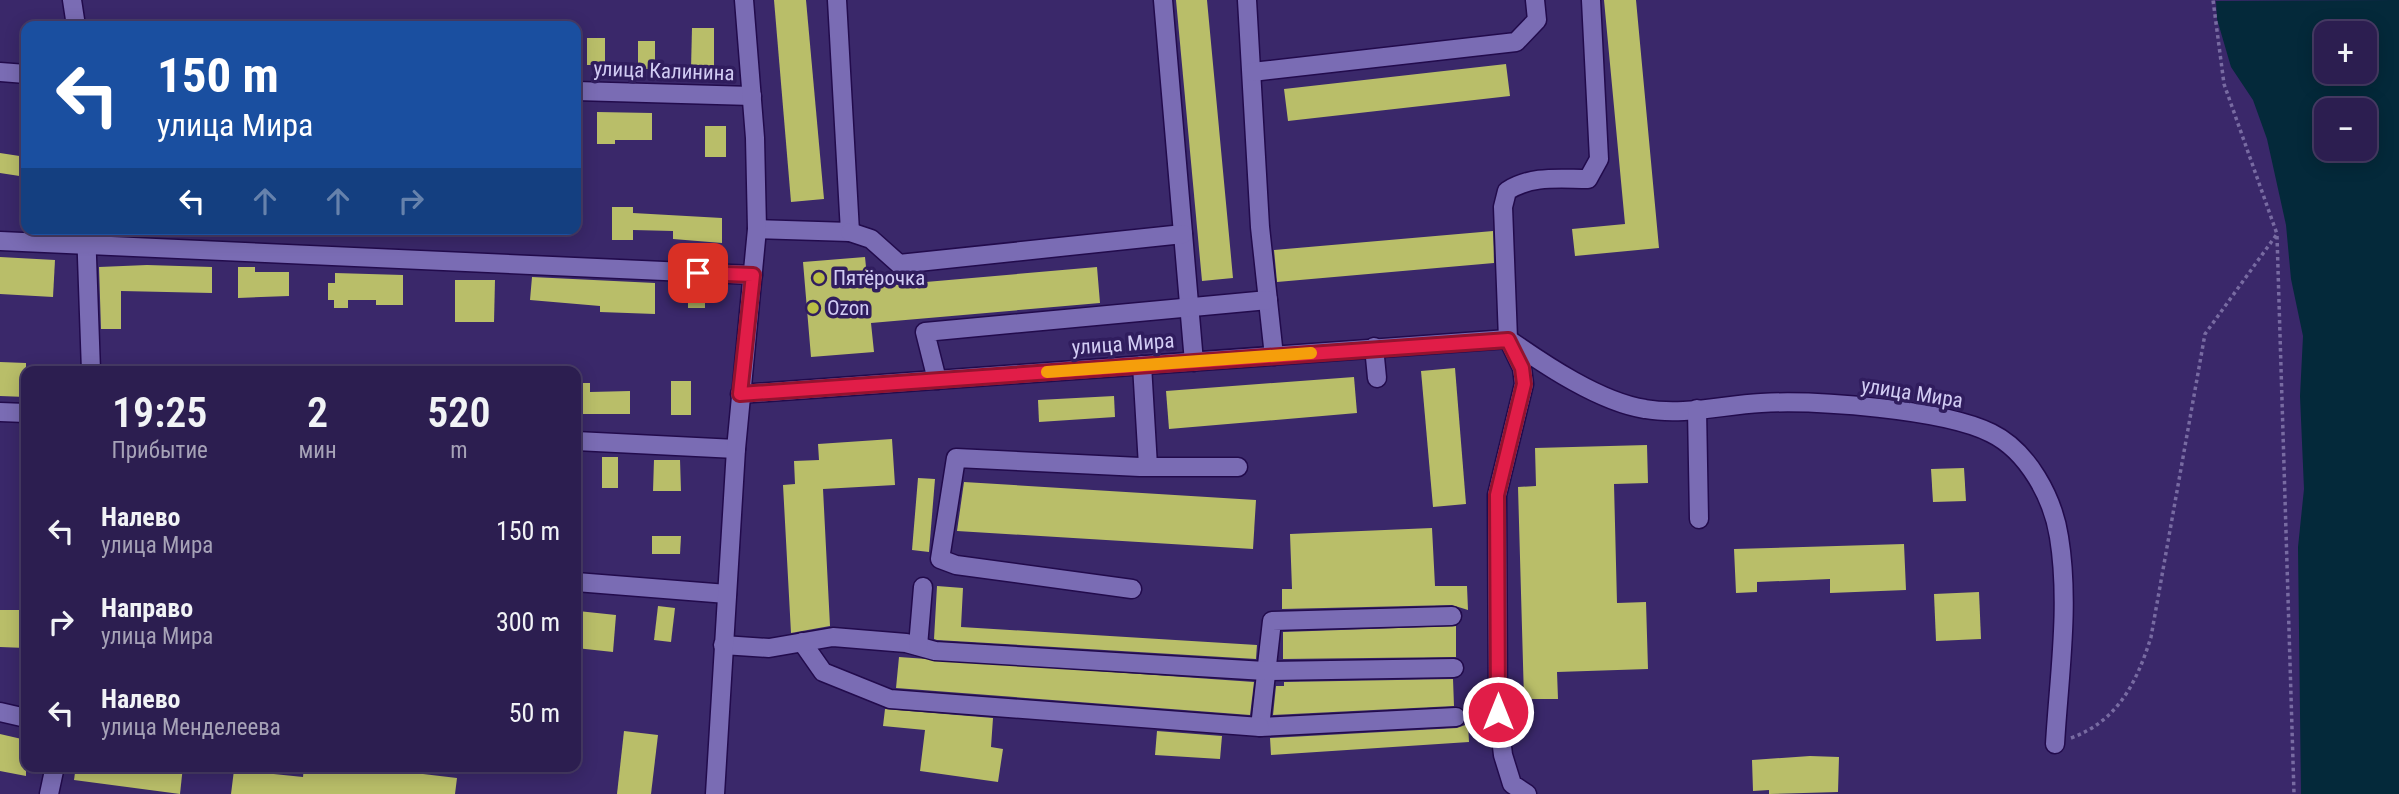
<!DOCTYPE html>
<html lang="ru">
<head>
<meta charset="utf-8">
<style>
  body { margin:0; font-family:"Roboto Condensed",sans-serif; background:#382b5a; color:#f1f3f6; height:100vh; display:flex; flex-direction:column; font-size:26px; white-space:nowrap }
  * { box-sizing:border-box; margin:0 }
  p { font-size:23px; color:#a6a2b7 }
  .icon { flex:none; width:38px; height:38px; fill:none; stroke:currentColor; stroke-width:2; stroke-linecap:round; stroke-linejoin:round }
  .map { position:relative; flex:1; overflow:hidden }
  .side { position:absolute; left:21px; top:366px; width:560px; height:406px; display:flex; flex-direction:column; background:#2c1e50; border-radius:14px; box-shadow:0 4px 18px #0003,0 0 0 2px #483c67 }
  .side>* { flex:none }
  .top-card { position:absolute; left:21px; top:21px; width:560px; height:214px; border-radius:14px; box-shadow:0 4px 18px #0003,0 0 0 2px #483c67; background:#1a4fa0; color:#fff; overflow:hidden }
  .controls { position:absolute; left:2314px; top:21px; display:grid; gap:14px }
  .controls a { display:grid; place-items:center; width:63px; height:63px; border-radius:14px; background:#2c1e50; box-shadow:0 4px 18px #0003,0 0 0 2px #483c67; font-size:35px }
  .pin { position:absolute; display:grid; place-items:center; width:60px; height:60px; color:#fff; margin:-30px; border-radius:14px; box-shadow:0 4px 10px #0006 }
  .me { position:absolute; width:77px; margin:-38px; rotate:0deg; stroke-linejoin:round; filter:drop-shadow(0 0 5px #0008) }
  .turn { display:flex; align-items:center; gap:24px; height:147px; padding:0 21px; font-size:32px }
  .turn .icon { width:91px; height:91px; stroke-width:2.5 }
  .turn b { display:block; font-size:49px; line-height:60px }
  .lanes { display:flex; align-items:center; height:66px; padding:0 21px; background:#0003; justify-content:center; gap:35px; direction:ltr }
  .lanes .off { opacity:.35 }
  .eta { display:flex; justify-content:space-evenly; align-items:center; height:119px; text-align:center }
  .eta b { font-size:42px; font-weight:600; line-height:49px }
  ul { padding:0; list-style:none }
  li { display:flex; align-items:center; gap:21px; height:91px; padding:0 21px }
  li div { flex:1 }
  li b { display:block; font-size:26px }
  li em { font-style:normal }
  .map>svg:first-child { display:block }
  .water { fill:#04293a; fill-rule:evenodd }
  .building { fill:#b9be69 }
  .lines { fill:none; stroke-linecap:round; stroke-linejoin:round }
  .minor-casing { stroke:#220b4c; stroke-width:21 }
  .path { stroke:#786ba2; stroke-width:3.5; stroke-dasharray:3.5 3.5; stroke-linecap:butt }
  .minor { stroke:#7a6cb4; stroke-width:18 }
  .route-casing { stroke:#92132f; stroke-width:18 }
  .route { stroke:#e11d48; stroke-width:12 }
  .slow { stroke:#f59e0b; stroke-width:12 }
  .poi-dot { fill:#bbc045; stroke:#301d5e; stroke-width:2.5 }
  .labels { text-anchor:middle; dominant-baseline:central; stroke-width:7; stroke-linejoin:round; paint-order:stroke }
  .street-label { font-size:21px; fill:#d2ccf4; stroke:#301d5e }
  .poi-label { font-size:21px; fill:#d2ccf4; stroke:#301d5e; text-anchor:start }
</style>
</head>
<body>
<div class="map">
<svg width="2399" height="794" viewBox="0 0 2399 794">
  <rect width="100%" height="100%" fill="#3a286a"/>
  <path class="water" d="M2399 0V794H2301L2298 547 2304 489 2300 396 2303 336 2291 279 2286 225 2267 139 2253 100 2231 67 2217 19 2216 1ZM2326 33H2364V72H2326ZM2326 110H2364V149H2326Z"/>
  <g class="building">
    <path d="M774 0H806L824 199 791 202Z"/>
    <path d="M1176 0H1207L1233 278 1202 281Z"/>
    <path d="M1604 0H1636L1659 248 1575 256 1572 229 1625 224Z"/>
    <path d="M692 28H714V69H691Z"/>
    <rect x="587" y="38" width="18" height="27"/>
    <rect x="638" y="41" width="17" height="28"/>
    <path d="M1506 64 1510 96 1288 121 1284 89Z"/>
    <path d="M597 112 652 113V140H615V144H597Z"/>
    <rect x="705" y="126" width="21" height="31"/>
    <path d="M0 153 26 157V177L0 173Z"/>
    <path d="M612 207H633V213L722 218V243L673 239V231L633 230V240H612Z"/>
    <path d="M1493 231 1494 263 1277 282 1274 250Z"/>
    <path d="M0 257 55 260 53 297 0 294Z"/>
    <path d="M865 257 868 287 1097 267 1100 303 871 323 874 352 811 357 803 262Z"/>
    <path d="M147 265 212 267V293L121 291V329H101L99 267Z"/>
    <path d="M238 267H255V272H289V296L238 298Z"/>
    <path d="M335 273 403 275V305H376V300H348V308H334V300H328V283H335Z"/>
    <path d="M532 277 655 283V314L600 312V306L530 300Z"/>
    <path d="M455 280H495L494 322H455Z"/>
    <rect x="688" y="284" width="17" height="24"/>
    <path d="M0 362 26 363V397L0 396Z"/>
    <path d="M1455 368 1466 504 1433 507 1421 371Z"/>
    <path d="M1354 377 1357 413 1169 429 1166 391Z"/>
    <rect x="671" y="381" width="20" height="34"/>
    <path d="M576 383H590V392L630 391V414H576Z"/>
    <path d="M1114 396 1115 417 1039 422 1038 400Z"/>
    <path d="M892 439 895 485 823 489 830 626 791 633 783 485 795 484 794 461 819 460 818 444Z"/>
    <path d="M1647 445 1648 483 1614 484 1617 603 1646 602 1648 669 1557 672 1558 699H1524L1518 487 1536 486 1535 448Z"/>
    <rect x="602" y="457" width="16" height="31"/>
    <path d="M654 460H680L681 491H653Z"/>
    <path d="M1964 468 1966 501 1933 502 1931 469Z"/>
    <path d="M918 478 935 479 929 552 912 550Z"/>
    <path d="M964 482 1256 500 1253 549 957 531Z"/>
    <path d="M1432 528 1435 586H1467L1468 610 1452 605 1282 609V589H1292L1290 534Z"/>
    <path d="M652 536H681L680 554H652Z"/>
    <path d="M1904 544 1906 590 1830 593V579L1757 582V592L1736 593 1734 549Z"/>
    <path d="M937 586 963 588 961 627 1257 645 1256 659 937 640 934 639Z"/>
    <path d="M1979 592 1981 639 1936 641 1934 594Z"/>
    <path d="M658 606 675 608 671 642 654 640Z"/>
    <path d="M0 610H26V648L0 647Z"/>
    <path d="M578 611 616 615 613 652 576 648Z"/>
    <path d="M1456 626V657L1283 659V632Z"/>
    <path d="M899 657 1254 682 1250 715 896 688Z"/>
    <path d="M1453 679 1454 706 1273 715 1276 686H1284V682Z"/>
    <path d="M885 709 993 718 991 747 1003 749 998 782 920 771 925 730 883 726Z"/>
    <path d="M1468 724 1469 742 1271 755 1270 738 1457 728Z"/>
    <path d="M624 731 658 735 651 794H617Z"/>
    <path d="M1157 731 1222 736 1220 759 1155 755Z"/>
    <path d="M0 734 26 740V776L0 771Z"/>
    <path d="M1810 756 1839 757 1838 792 1769 794V790L1753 791 1752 760Z"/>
    <path d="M76 766H183L180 794 74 780Z"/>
    <path d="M304 766H355L457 778 455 794H231L234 770 303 777Z"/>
  </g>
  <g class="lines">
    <g class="minor-casing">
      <g id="minor">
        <path d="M72 0 76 26"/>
        <path d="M1163 0 1194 362"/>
        <path d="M1247 0 1260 227 1274 356"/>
        <path d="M0 72 26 74"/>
        <path d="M1252 72 1516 42 1537 20 1535 0"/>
        <path d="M576 91 752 96"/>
        <path d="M86 229 91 371"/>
        <path d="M757 229 850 232 837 0"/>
        <path d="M850 232 871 239 899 264 1183 234"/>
        <path d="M0 241 753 275"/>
        <path d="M1374 347 1377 378"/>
        <path d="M1142 365 1148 466"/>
        <path d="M937 380 925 332 1268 300"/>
        <path d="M740 394 1508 339C1545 365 1600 402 1645 409 1683 416 1723 405 1761 403 1816 400 1943 409 1991 433 2028 451 2053 498 2059 537 2070 604 2059 676 2055 744"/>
        <path d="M1697 409 1699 519"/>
        <path d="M0 412 26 413"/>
        <path d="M576 441 736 449"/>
        <path d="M576 582 727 594"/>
        <path d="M1132 589 956 565 940 559 956 458 1140 467H1238"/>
        <path d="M1452 616 1272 621 1260 727 1456 717"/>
        <path d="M802 642 823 672 890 699 1260 727"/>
        <path d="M723 645 769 648 833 637 906 643 935 651 1265 671 1454 668"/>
        <path d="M918 646 923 587"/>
        <path d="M0 712 26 718"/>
        <path d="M49 794 55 766"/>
        <path d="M715 794 736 449 757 229 755 138 744 0"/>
        <path d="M1527 794 1512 784 1503 755 1498 712 1497 495 1524 384 1522 368 1508 339 1503 207 1507 191C1532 175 1559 179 1588 179L1599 159 1591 0"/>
      </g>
    </g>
    <g class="path">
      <path d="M2277 236 2294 794"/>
      <path d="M2071 738C2118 721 2137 682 2151 637L2205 334 2277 234 2224 84 2213 0"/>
    </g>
    <use href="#minor" class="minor"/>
  </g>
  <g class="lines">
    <g class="route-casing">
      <path id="route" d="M698 273 753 275 740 394 1508 340 1522 368 1524 384 1497 495 1498 712"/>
    </g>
    <use href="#route" class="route"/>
    <path class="slow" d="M1047 372 1311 353"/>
  </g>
  <g class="poi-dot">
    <circle cx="819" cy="278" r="7"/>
    <circle cx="813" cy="308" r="7"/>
  </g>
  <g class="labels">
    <g class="street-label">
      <text transform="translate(664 71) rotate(2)">улица Калинина</text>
      <text transform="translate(1123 344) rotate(-4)">улица Мира</text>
      <text transform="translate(1912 393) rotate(9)">улица Мира</text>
    </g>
    <g class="poi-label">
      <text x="833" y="278">Пятёрочка</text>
      <text x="827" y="308">Ozon</text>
    </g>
  </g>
</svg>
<div class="controls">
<a>+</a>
<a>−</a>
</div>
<div class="pin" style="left:698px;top:273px;background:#d93025"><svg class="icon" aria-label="arrive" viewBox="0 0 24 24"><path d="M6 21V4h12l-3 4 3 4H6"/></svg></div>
<svg class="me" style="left:1498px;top:712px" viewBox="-20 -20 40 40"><circle r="17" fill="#e11d48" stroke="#fff" stroke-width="3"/><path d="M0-11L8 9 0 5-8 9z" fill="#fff"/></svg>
<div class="top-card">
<div class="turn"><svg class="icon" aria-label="left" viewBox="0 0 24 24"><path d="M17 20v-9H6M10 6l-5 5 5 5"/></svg><div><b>150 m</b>улица Мира</div></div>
<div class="lanes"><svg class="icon" aria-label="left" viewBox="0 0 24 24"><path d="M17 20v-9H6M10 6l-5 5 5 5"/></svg><svg class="icon off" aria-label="ahead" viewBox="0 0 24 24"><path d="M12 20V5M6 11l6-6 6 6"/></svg><svg class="icon off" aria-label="ahead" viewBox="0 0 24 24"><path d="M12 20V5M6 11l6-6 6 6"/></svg><svg class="icon off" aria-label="right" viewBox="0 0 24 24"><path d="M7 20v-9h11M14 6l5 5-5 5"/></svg></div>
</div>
<section class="side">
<div class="eta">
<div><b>19:25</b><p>Прибытие</p></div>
<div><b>2</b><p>мин</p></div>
<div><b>520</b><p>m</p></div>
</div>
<ul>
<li><svg class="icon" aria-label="left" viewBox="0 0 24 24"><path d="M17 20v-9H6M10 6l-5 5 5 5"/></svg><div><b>Налево</b><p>улица Мира</p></div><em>150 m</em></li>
<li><svg class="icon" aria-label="right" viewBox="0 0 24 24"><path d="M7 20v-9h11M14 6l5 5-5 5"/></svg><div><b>Направо</b><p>улица Мира</p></div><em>300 m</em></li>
<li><svg class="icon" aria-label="left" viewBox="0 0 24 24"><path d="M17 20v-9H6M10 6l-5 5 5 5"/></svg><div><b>Налево</b><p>улица Менделеева</p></div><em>50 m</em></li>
</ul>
</section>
</div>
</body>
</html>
